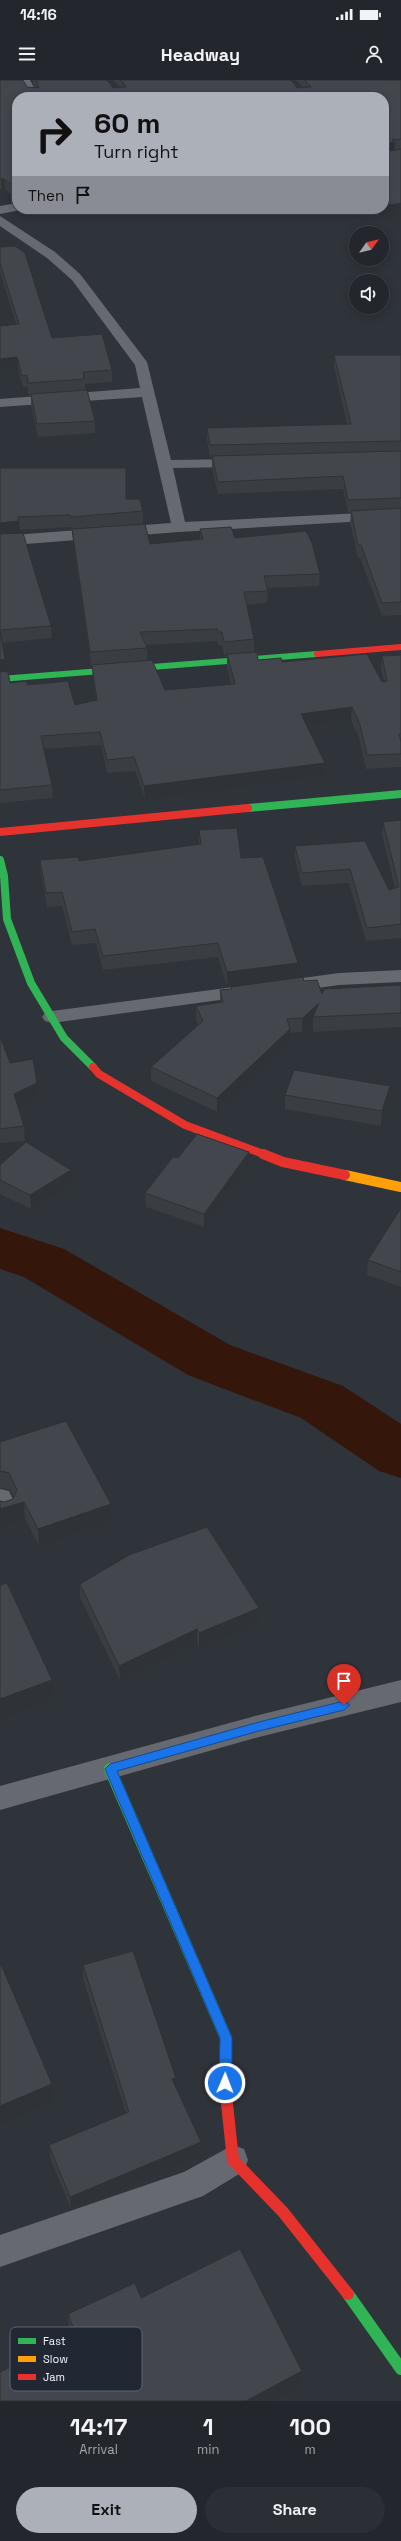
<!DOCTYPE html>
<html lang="en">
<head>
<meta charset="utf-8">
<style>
  body { margin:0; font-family:"Space Grotesk",sans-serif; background:#2b2e34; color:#f1f3f6; height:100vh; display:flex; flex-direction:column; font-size:15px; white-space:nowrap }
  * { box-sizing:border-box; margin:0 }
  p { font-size:13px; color:#a3a5a9 }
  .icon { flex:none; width:22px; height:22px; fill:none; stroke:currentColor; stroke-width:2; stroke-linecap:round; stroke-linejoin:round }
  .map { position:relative; height:2321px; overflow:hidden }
  .sheet { display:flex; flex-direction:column; background:#23262c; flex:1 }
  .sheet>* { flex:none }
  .hud { position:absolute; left:12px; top:12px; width:377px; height:122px; border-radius:16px; box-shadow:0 2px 10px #0003,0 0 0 1px #404348; background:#acb0b9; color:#111; overflow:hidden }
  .needle { width:26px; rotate:56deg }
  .tools { position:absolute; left:349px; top:146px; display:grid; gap:8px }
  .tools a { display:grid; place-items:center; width:40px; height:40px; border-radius:50%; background:#23262c; box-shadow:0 2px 10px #0003,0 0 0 1px #404348; font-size:20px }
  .pin { position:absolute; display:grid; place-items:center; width:34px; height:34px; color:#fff; margin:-41px -17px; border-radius:50% 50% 50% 0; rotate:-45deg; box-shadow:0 0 4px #0007 }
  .pin .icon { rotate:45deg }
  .me { position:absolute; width:44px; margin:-22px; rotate:1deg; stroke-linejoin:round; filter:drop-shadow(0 0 3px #0008) }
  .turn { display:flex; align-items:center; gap:14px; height:84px; padding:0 16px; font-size:18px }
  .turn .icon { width:52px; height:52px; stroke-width:2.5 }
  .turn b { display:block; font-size:28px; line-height:34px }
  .then { display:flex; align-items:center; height:38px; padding:0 16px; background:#0003; gap:8px; font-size:15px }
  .eta { display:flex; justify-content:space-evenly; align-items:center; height:68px; text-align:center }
  .eta b { font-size:24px; font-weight:700; line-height:28px }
  .primary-button { display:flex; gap:8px; margin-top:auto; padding:8px 16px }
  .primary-button a { flex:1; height:46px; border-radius:24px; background:#acb0b9; color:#111; font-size:16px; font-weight:700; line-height:46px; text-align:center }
  .primary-button a+a { background:#2b2e34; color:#f1f3f6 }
  .status { display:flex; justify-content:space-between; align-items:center; height:28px; padding:0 20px; background:#23262c; direction:ltr }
  .status svg { height:11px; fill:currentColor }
  header { display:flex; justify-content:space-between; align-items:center; height:52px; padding:0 16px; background:#23262c; font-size:18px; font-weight:700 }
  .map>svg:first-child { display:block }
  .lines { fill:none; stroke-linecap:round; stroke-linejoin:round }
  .river { fill:#35160b; fill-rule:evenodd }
  .street { fill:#666a70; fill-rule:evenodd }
  .fast-far2 { stroke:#30b455; stroke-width:6 }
  .fast-far1 { stroke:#30b455; stroke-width:8 }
  .fast { stroke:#30b455; stroke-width:12 }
  .slow { stroke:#ff9f0a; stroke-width:10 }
  .jam-far3 { stroke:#e5322d; stroke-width:6 }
  .jam-far2 { stroke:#e5322d; stroke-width:8 }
  .jam-far1 { stroke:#e5322d; stroke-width:10 }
  .jam { stroke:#e5322d; stroke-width:12 }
  .wall { fill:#3a3d42 }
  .shaded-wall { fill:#2f3236 }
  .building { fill:#43474d; stroke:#2f3236 }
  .route { fill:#1a73e8; stroke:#114b97 }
  .key { fill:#212834; stroke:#5f6570; stroke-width:1 }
  .key-label { font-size:11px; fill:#eff4fd }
</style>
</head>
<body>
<div class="status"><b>14:16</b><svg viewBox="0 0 49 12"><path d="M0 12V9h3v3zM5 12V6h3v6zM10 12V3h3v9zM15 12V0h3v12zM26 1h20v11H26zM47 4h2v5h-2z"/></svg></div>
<header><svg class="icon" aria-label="menu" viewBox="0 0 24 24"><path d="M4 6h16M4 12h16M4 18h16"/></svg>Headway<svg class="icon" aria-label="person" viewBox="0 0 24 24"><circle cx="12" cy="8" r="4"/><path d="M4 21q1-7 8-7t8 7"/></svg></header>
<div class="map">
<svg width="401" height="2321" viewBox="0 0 401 2321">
  <rect width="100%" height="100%" fill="#2f333a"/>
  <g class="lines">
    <path class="river" d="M0 1148 64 1169 230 1265 343 1306 401 1344V1398L379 1391 301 1338 188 1295 24 1197 0 1189Z"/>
    <g class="street">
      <path d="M20 0H30L39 17H29Z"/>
      <path d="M17 123V129L21 130 0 134V126Z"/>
      <path d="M0 136 55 172 80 194 147 282 171 380 242 379 249 383 242 387 173 388 185 442 401 431V439L179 452 0 466V456L171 443 142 317 0 327V319L140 308 135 285 72 200 47 178 0 146Z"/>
      <path d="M401 890V902L339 905 288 912 281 910 278 906 281 902 288 900 339 893Z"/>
      <path d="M249 905 256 907 259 911 256 915 52 943 45 941 42 937 45 933 52 931Z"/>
      <path d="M0 1409 9 1411 17 1428 14 1435 5 1438 0 1436Z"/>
      <path d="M401 1600V1622L259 1657 0 1730V1706L259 1635Z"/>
      <path d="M233 2065 244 2069 248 2080 244 2091 203 2116 0 2187V2155L184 2092Z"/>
    </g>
    <path class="fast-far2" d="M0 599 317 574"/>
    <g class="fast-far1">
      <path d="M248 728 401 714"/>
      <path d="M0 780 4 796 7 839 31 903 64 958 93 987"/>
    </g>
    <g class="fast">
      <path d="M110 1689 226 1958 225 2005"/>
      <path d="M348 2214 401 2289"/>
    </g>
    <path class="slow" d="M345 1095 401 1107"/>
    <path class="jam-far3" d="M317 574 401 567"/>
    <g class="jam-far2">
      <path d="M0 752 248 728"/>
      <path d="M93 987 99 994 185 1045 266 1075"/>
    </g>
    <path class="jam-far1" d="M263 1074 283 1082 345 1095"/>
    <path class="jam" d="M225 2005 233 2080 283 2132 348 2214"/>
  </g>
  <g class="wall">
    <path d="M0 0 27 7 35 8 32 0H107L113 8 119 7 113 0H291L297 8 302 7 296 0H401V134L379 137 369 129H384V17H17V118L5 110H2L0 108Z"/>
    <path d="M0 167 52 258 112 290V302L85 304V310L95 341V353L38 357 31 326V315H29L27 307H23L18 289 0 291V246L16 244 0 192Z"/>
    <path d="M334 275H401V535L382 536 360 478H358L350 443 351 432H348L343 409 218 414 212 388V377H210L207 360V348L347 344 334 287Z"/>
    <path d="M0 388 126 419 143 431V444L71 449V447L20 450V453L16 454 51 546 52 558 2 563 5 579 6 592 10 603 28 605 75 625 96 620 93 598 92 585H91L73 462 72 449 150 464 200 459V449L235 458 320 494 319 506 267 508 268 511 267 523 246 525 254 559V572L224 575 222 565H218L217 561 146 565 147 568V581L165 610 231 604 227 587V574L258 580 282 582 382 602H384L381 589 382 576 401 575V687L366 689 359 658 351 640 307 646 325 683V696L145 719 135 691 107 693 101 665 44 669 52 705 53 718 0 723Z"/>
    <path d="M401 740V858L366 861 349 803 302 806 295 779V766L365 761 389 810 395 808 382 755 383 742Z"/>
    <path d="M199 750 241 778 298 883V897L227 906 218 877 103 890 96 863 72 865 62 826 47 827 41 794 40 780 79 781 199 764Z"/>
    <path d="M304 901 322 914 401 905V947L313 952V942L302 952 290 953V964L217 1032 151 1001V987L198 945 196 941V926L220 923V910L231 909V907Z"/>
    <path d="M0 956 10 983 37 1003 38 1018 18 1027 24 1046 25 1061 0 1063Z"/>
    <path d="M390 1006 389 1021 381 1046 285 1029V1015Z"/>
    <path d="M249 1072 248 1086 204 1147 146 1127 145 1113 178 1078Z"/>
    <path d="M0 1085 71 1090 72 1104 31 1129 0 1114Z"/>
    <path d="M401 1128V1207L367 1195 368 1180Z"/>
    <path d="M0 1362 111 1424 112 1441 39 1466 25 1439 0 1447V1421L4 1422 13 1419 14 1417 10 1410 0 1408Z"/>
    <path d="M80 1504 258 1543 199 1568 197 1563 120 1600 80 1518Z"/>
    <path d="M83 1885 176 1998V2008L201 2075 71 2129 50 2078 49 2065 126 2033 83 1899Z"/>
    <path d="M141 2218 302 2291 301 2305 73 2259 69 2249 68 2234Z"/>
  </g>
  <g class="shaded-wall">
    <path d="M395 62 394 72 384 75V64Z"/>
    <path d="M1 99H4L5 110H2Z"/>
    <path d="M401 123V134L379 137V129H384V126Z"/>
    <path d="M17 277 18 289 0 291V279Z"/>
    <path d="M19 441 20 453 0 456V443Z"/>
    <path d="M5 579 6 592 0 593V580Z"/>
    <path d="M352 627 351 640 300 647 301 634Z"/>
    <path d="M325 683V696L145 719 144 706Z"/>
    <path d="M298 883V897L227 906V892Z"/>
    <path d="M319 923 313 937V942L302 952 303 938Z"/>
    <path d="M290 949V964L217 1032V1018Z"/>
    <path d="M37 1003 38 1018 16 1029 14 1014Z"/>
    <path d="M390 1006 389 1021 381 1046 382 1031Z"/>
    <path d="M249 1072 248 1086 204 1147V1134Z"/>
    <path d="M71 1090 72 1104 31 1129 30 1115Z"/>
    <path d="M24 1422 25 1439 0 1447V1429Z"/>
    <path d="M111 1424 112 1441 39 1466 38 1449Z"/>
    <path d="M259 1528 258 1543 199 1568V1553Z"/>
    <path d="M197 1549V1563L120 1600 119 1586Z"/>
    <path d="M52 1600 53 1618 0 1638V1619Z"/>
    <path d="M176 1998V2011L172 1999Z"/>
    <path d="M52 2004 53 2021 0 2043V2026Z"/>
    <path d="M201 2062V2075L71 2129 70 2117Z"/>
    <path d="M302 2291 301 2305 271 2321H246Z"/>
  </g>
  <g class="building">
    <path d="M0 0H23L27 7 39 8 36 0H107L113 8 126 7 121 0H291L297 8 311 7 305 0H401V59L392 60 395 62 384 64V17H17V108L4 99H1L0 98Z"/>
    <path d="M384 69 385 72 401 69V123L384 126Z"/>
    <path d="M15 166 25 173 52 258 102 254 112 290 83 292 84 299 28 303 27 295 22 296 17 277 0 279V246L19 244 0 183V167Z"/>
    <path d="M334 275H401V361L210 365 207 348 351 344Z"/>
    <path d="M87 310 95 341 37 344 31 314Z"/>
    <path d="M401 371V418L348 420 343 396 218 402 212 376Z"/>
    <path d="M0 388H126V419H140L143 431 71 437 70 435 18 437 19 441 0 443Z"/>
    <path d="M401 428V522L382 523 361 465H358L351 431Z"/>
    <path d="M145 444 150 464 203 459 200 449 231 447 235 458 306 451 312 463 320 494 264 496 268 511 244 512 254 559 224 562 222 552H218L217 549 140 552 147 568 90 572 72 449Z"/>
    <path d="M23 453 51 546 0 550V454Z"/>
    <path d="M0 551 5 579 0 580Z"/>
    <path d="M257 572 258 580 281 578 282 582 367 574 382 602 387 601 382 576 401 575V654H399L401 662V674L367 675 360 645 352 627 301 634 325 683 144 706 134 677 107 680 100 652 41 656 52 705 0 710V591L8 592 10 603 26 601 28 605 68 601 75 625 97 620 92 585 152 580 165 610 235 604 227 574Z"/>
    <path d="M401 740V844L367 848 350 789 302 793 295 766 365 761 389 810 399 807 383 742Z"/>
    <path d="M237 748 241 778 263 777 298 883 227 892 218 863 103 876 95 849 72 852 62 812 46 813 40 780 78 777 79 781 201 764 199 750Z"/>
    <path d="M303 897 304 901 317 900 322 914 324 909 401 905V933L313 937 319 923 303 938 287 939 290 949 217 1018 151 987 203 941 196 926 223 922 220 910 232 909 231 907Z"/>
    <path d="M0 956 10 983 33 979 37 1003 14 1014 24 1046 0 1049Z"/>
    <path d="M294 990 390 1006 382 1031 285 1015Z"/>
    <path d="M197 1054 249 1072 204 1134 145 1113 173 1077 178 1078Z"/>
    <path d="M26 1062 71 1090 30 1115 0 1100V1085Z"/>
    <path d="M401 1128V1192L368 1180Z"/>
    <path d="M66 1341 111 1424 38 1449 24 1422 0 1429V1421L4 1422 13 1419 17 1410 9 1393 0 1391V1362Z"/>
    <path d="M207 1447 259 1528 199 1553 197 1549 119 1586 80 1504 129 1475Z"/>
    <path d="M7 1503 52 1600 0 1619V1505Z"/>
    <path d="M133 1871 176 1998 172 1999 201 2062 70 2117 49 2065 129 2032 83 1885Z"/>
    <path d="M0 1882 52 2004 0 2026Z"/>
    <path d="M240 2169 302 2291 246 2321H0V2292L77 2257 68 2234 135 2203 141 2218Z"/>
  </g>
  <path class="route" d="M344 1621 350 1625 344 1630 259 1651 117 1691 232 1958V2003L230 2007 225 2009 221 2007 219 2003 220 1958 105 1689 110 1684 259 1642Z"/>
  <rect x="10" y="2247" width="132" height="64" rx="6" class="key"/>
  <rect x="18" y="2258" width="18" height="6" fill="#30b455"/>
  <rect x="18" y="2276" width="18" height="6" fill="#ff9f0a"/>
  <rect x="18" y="2294" width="18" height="6" fill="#e5322d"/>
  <g class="key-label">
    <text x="43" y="2265">Fast</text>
    <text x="43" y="2283">Slow</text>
    <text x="43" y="2301">Jam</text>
  </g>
</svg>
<div class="tools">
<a><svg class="needle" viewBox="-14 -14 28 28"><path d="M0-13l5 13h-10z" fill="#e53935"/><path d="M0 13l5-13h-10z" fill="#a3a5a9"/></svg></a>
<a><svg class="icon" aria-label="sound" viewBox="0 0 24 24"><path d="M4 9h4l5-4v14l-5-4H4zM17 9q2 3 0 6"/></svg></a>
</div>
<div class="pin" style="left:344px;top:1625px;background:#d93025"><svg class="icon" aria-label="arrive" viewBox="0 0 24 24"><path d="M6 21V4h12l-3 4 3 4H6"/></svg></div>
<svg class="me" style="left:225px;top:2003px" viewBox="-20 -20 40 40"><circle r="17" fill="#1a73e8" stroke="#fff" stroke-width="3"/><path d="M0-11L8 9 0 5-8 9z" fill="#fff"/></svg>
<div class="hud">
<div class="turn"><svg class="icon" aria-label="right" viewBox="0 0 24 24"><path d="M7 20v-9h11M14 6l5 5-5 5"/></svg><div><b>60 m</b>Turn right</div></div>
<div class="then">Then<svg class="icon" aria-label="arrive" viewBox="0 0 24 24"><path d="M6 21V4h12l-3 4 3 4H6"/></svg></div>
</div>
</div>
<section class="sheet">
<div class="eta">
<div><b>14:17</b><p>Arrival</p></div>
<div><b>1</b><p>min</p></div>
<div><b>100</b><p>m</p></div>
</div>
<div class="primary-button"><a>Exit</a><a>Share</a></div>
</section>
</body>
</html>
